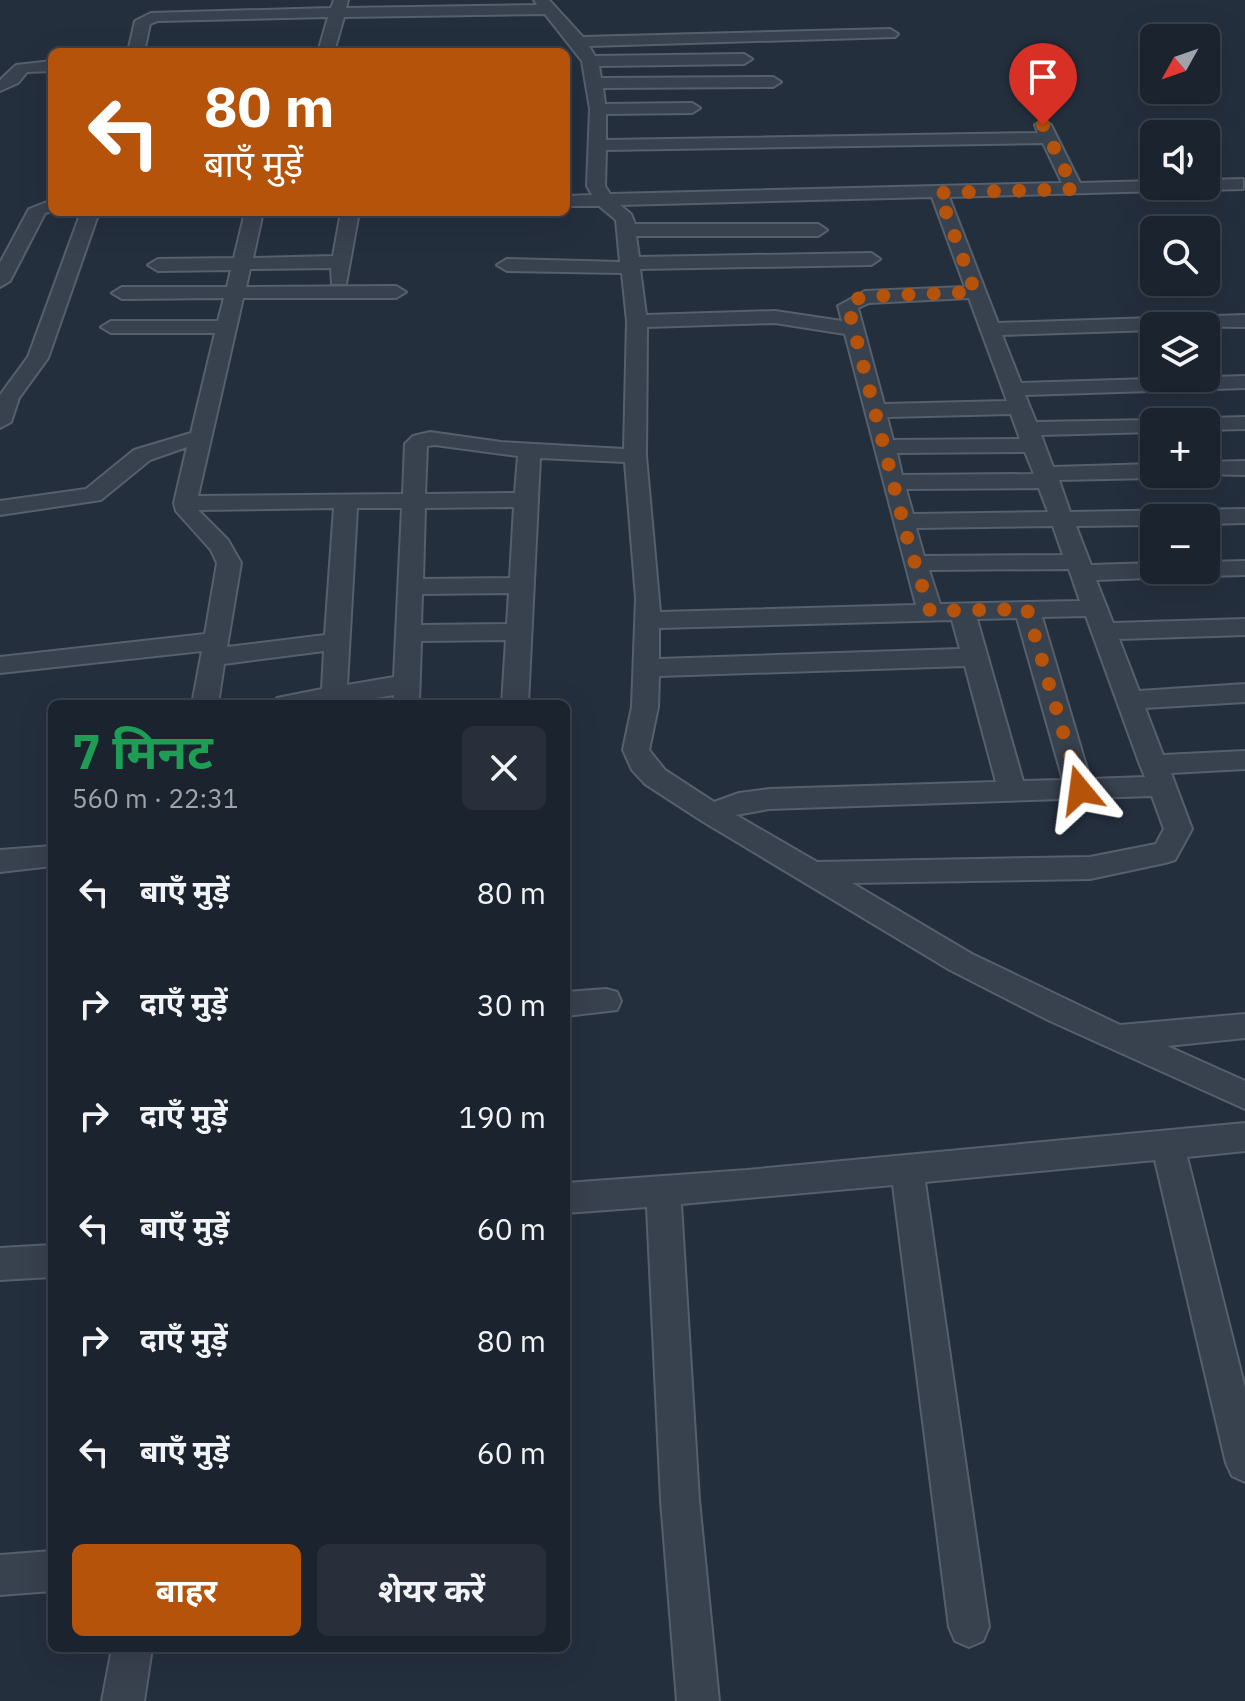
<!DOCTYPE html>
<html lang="hi">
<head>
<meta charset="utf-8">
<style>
  body { margin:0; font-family:"IBM Plex Sans","Noto Sans Devanagari",sans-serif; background:#282f3a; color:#f1f3f6; height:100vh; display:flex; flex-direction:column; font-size:30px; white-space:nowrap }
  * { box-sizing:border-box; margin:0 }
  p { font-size:26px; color:#a0a4aa }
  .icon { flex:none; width:44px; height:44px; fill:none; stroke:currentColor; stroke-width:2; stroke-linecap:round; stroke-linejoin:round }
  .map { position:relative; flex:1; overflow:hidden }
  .panel { position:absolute; left:48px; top:700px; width:522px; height:952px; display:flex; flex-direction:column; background:#1b232e; border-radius:12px; box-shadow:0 8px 32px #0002,0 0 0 2px #39404a }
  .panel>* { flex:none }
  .top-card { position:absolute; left:48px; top:48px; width:522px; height:168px; border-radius:12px; box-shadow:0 8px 32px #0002,0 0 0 2px #39404a; background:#b45309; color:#fff; overflow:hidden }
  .needle { width:52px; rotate:230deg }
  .tools { position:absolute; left:1140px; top:24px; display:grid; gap:16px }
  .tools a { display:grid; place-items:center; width:80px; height:80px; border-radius:12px; background:#1b232e; box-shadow:0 8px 32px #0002,0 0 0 2px #39404a; font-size:40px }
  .pin { position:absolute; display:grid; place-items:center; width:68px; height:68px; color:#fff; margin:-82px -34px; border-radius:50% 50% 50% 0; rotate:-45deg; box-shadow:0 0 8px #0007 }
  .pin .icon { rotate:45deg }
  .me { position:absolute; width:88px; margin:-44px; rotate:344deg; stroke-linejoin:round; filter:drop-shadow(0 0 6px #0008) }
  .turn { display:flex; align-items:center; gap:28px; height:168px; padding:0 24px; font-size:36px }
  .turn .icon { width:104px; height:104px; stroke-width:2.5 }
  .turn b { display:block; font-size:56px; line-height:68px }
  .round { display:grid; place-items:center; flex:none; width:84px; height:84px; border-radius:12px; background:#282f3a }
  .headline { display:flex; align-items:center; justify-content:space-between; height:136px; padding:0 24px }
  h1 { font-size:48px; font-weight:700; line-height:60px; color:#1e9e55 }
  .button { display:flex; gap:16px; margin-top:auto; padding:16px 24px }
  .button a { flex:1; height:92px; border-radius:12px; background:#b45309; color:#fff; font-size:32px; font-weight:700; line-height:92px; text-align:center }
  .button a+a { background:#282f3a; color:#f1f3f6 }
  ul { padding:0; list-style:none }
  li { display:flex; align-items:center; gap:24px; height:112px; padding:0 24px }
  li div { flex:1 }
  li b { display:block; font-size:30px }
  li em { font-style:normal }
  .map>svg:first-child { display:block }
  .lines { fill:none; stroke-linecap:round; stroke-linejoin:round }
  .street-casing { stroke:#565f6c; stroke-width:4 }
  .street { fill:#38414e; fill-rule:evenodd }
  .route { stroke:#b45309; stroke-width:14; stroke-dasharray:0 25.2 }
</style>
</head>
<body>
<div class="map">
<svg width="1245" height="1701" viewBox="0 0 1245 1701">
  <rect width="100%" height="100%" fill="#242f3e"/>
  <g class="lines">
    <g class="street-casing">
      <g id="street">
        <path d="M334 0H348L346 8 537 5 534 0H549L583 37 890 29 898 34 895 37 589 46 595 56 744 54 752 59 744 64 599 66 601 78 773 77 781 82 773 87 603 88 605 104 692 103 700 108 692 113 606 114V140L1038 133 1035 125 1043 120 1051 125 1080 183 1154 181V186H1169L1160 191 949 197 998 323 1245 315V327L1154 326V330L1002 335 1021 383 1245 376V388L1025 395 1036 422 1154 420 1162 422H1154V432L1041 435 1053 467 1154 464V474H1163L1154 478 1059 480 1070 512 1245 509V523L1206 524V518H1154V525L1076 526 1091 565 1154 563V570H1188L1176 577 1096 580 1113 623 1245 619V635L1119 639 1139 691 1245 684V702L1145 708 1163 755 1245 751V769L1171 773 1192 829 1175 860 1165 863 1090 879 852 883 972 954 1120 1025 1245 1014V1038L1167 1046 1245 1081V1109L1048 1020 950 970 702 821 645 784 632 770 623 750 632 707 636 598 625 462 540 458 528 704H502L506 640 421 641 419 704H393L394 695 339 704H273L277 698 322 689 324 651 224 664 218 704H192L202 651 0 673V657L205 634 217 563 211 550 176 511 174 503 187 447 150 460 101 500 0 515V501L86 489 134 450 191 433 215 333H111L101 327 111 321H218L224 298 122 299 112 293 122 287H227L231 270 158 271 148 265 158 259 234 258 245 212H263L253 258 333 256 341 212H359L346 284H332L331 268 250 269 246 287 396 286 406 292 396 298H243L198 496 403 494 405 444 413 436 430 432 501 442 624 449 627 321 622 273 507 271 497 265 507 259 620 262 616 220 599 206H566V196L592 195 587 186 590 109 582 61 545 14 344 17 334 52H318L328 17 158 21 150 24 144 52H128L135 21 151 13 331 8ZM1043 143 1062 183 610 194 605 186 606 150ZM932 197 965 287 865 291 838 306 842 321 775 311 646 315 640 269 871 265 880 259 871 253 639 257 636 236H818L827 230 818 224H635L631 214 620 205ZM969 298 1007 401 884 404 858 308 869 303ZM775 323 845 334 916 605 660 612 646 456 647 327ZM1011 414 1020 439 893 440 887 417ZM435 445 518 456 515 493 425 494 427 446ZM1025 452 1034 474 902 475 897 453ZM1039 488 1048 512 913 514 906 489ZM514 507 510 578 423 579 425 508ZM334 508 325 635 227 647 241 563 228 540 198 510ZM357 508H402L394 677 347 685ZM1053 526 1063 555 924 556 916 528ZM1069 569 1080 601 940 604 929 570ZM509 593 507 624 421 625 422 594ZM1086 616 1140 765 1145 777 1090 779 1042 617ZM1017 618 1063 780 1023 781 977 619ZM952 620 960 649 659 659V628ZM965 666 996 782 769 789 739 793 714 802 665 770 649 750 658 707 659 676ZM1152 796 1164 829 1156 844 1090 857 817 862 736 815 769 809Z"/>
        <path d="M52 61V71L27 72 18 83 0 91V80L16 65Z"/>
        <path d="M1243 179V189L1206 190 1198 186H1206V180Z"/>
        <path d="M52 200V211L45 213 10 281 0 287V263L29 209Z"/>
        <path d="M81 212H99L48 358 19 398 11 422 0 428V395L28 357Z"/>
        <path d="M1245 417V429L1206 430V422H1197L1206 418Z"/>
        <path d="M1245 461V475L1199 474H1206V462Z"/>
        <path d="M1245 561V575L1206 576 1195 570H1206V562Z"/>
        <path d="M52 846V866L0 872V850Z"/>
        <path d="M606 989 617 992 621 1001 617 1010 566 1016V992Z"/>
        <path d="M1245 1123V1151L1187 1157 1245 1388V1482L1232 1476 1226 1463 1155 1160 925 1182 989 1627 983 1641 969 1647 955 1641 949 1627 893 1185 681 1204 699 1500 719 1701H677L661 1500 647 1207 566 1213V1183L747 1170Z"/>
        <path d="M52 1245V1277L0 1280V1248Z"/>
        <path d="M52 1551V1591L0 1595V1555Z"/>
        <path d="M112 1648H152L144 1701H102Z"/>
      </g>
    </g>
    <use href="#street" class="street"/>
  </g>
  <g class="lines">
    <path class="route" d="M1043 125 1074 189 939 193 975 292 874 296 859 298 848 306 908 541 930 611 1027 609 1080 790"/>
  </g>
</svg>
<div class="tools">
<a><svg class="needle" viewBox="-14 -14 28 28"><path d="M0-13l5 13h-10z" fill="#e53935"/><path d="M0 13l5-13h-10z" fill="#a0a4aa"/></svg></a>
<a><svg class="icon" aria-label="sound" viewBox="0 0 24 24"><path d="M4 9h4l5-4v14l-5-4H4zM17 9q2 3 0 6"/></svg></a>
<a><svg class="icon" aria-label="search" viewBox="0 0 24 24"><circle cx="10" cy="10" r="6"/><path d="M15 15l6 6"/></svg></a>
<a><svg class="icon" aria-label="layers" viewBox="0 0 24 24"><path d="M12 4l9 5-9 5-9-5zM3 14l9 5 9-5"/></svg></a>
<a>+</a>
<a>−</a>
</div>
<div class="pin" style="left:1043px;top:125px;background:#d93025"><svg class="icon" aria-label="arrive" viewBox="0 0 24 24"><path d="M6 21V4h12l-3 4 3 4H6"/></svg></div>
<svg class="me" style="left:1080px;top:790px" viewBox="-20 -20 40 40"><path d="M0-17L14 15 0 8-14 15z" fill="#b45309" stroke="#fff" stroke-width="4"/></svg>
<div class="top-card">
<div class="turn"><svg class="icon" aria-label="left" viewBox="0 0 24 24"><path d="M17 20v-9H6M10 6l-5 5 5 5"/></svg><div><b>80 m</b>बाएँ मुड़ें</div></div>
</div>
<section class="panel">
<div class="headline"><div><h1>7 मिनट</h1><p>560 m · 22:31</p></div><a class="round"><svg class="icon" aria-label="close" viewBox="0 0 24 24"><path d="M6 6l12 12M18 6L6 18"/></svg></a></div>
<ul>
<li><svg class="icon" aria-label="left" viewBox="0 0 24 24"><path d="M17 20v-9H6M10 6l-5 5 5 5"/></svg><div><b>बाएँ मुड़ें</b></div><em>80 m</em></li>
<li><svg class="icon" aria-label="right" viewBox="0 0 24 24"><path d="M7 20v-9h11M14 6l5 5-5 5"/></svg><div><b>दाएँ मुड़ें</b></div><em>30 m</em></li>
<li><svg class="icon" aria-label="right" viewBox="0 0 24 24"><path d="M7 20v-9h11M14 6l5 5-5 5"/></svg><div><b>दाएँ मुड़ें</b></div><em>190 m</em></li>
<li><svg class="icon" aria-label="left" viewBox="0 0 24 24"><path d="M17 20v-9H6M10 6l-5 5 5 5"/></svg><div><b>बाएँ मुड़ें</b></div><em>60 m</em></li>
<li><svg class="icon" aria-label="right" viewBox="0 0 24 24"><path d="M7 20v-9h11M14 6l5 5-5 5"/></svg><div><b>दाएँ मुड़ें</b></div><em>80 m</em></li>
<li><svg class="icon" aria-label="left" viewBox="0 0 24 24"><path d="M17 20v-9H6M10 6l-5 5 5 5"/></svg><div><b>बाएँ मुड़ें</b></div><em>60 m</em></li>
</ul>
<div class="button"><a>बाहर</a><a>शेयर करें</a></div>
</section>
</div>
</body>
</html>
